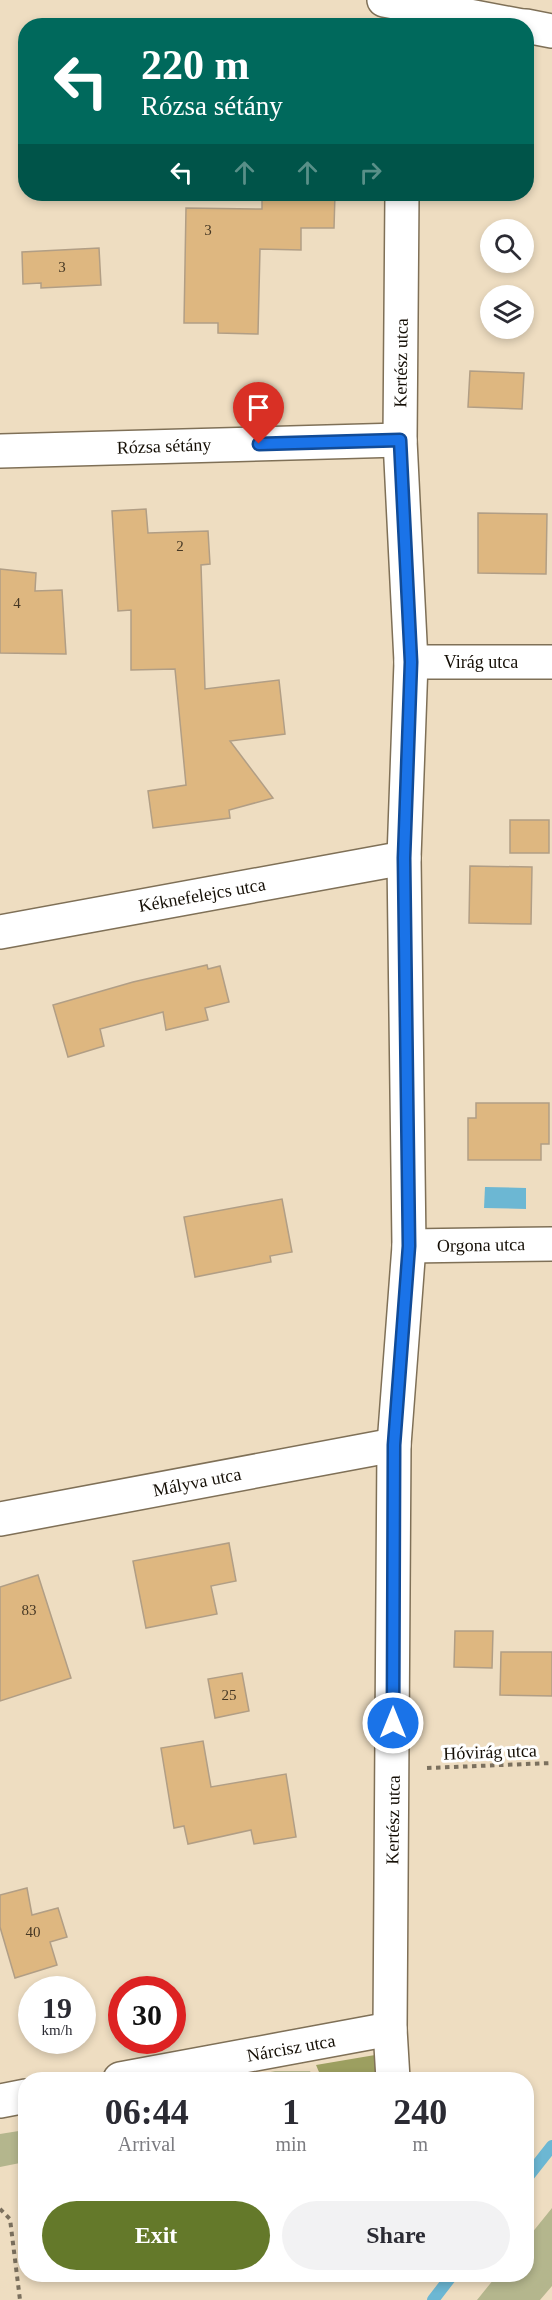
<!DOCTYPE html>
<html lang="en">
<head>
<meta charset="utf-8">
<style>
  body { margin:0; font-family:"Times New Roman",serif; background:#f2f2f3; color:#2b2b33; height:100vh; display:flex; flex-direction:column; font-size:22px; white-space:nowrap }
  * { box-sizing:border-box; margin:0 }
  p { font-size:20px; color:#7c7c81 }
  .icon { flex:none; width:33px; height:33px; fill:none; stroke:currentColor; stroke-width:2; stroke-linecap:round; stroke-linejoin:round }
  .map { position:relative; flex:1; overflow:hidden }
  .panel { position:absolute; left:18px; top:2072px; width:516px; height:210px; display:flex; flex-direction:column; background:#fff; border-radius:24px; box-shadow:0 3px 9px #0003 }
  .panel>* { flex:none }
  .banner { position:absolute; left:18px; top:18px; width:516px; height:183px; border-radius:24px; box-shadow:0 3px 9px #0003; background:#00695c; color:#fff; overflow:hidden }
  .controls { position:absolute; left:480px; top:219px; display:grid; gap:12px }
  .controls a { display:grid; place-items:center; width:54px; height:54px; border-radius:50%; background:#fff; box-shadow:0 3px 9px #0003; font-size:30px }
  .speed { position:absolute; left:18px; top:1976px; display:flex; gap:12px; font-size:30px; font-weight:700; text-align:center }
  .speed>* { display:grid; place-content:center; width:78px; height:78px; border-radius:50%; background:#fff; box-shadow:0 3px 9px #0003; line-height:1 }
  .speed small { font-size:15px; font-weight:400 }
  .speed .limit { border:9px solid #d22; background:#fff; color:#111 }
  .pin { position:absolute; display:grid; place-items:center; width:51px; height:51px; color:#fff; margin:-62px -26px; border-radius:50% 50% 50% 0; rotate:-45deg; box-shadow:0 0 6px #0007 }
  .pin .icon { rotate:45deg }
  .me { position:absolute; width:66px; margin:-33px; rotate:0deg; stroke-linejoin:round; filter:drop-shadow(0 0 4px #0008) }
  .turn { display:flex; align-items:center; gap:21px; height:126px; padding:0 24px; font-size:27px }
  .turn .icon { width:78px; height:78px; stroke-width:2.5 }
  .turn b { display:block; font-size:42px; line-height:51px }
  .lanes { display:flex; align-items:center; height:57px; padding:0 24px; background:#0003; justify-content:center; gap:30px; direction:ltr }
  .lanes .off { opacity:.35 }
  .eta { display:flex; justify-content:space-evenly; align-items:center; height:102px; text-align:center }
  .eta b { font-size:36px; font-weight:800; line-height:42px }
  .button { display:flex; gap:12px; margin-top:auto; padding:12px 24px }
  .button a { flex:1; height:69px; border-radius:36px; background:#64792a; color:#fff; font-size:24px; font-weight:800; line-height:69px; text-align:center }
  .button a+a { background:#f2f2f3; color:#2b2b33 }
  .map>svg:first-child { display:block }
  .green { fill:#b4b68d }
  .forest { fill:#9c9f60 }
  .water { fill:#6cb7d3 }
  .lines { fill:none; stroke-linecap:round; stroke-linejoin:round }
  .stream { stroke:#6cb7d3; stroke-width:12 }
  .building { fill:#deb780; stroke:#b19e85; stroke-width:1.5 }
  .minor-casing { stroke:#7f7057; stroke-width:36 }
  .path { stroke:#7b705e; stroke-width:4; stroke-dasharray:4.5 4.5; stroke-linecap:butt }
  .minor { stroke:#fff; stroke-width:33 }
  .route-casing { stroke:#114b97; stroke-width:15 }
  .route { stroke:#1a73e8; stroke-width:10 }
  .labels { text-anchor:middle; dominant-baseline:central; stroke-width:6; stroke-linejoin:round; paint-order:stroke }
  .number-label { font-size:15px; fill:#463824 }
  .street-label { font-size:18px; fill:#140e05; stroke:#fff }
</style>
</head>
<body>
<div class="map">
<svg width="552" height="2300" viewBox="0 0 552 2300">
  <rect width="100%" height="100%" fill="#eeddc1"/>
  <g class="green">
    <path d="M275 2071H310L314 2079H237Z"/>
    <path d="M25 2130V2162L0 2167V2134Z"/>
    <path d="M552 2208V2286L540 2300H477L498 2274H526L527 2239Z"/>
  </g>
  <path class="forest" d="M375 2055 395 2074 394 2079H322L316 2065Z"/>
  <path class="water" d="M485 1187 526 1188V1209L484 1208Z"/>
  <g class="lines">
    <g class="stream">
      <path d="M526 2179 552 2146"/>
      <path d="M433 2300 453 2274"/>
    </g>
  </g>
  <g class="building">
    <path d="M262 194H335L334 228H301V250L260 249 258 334 218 333V323H184L186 208 262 209Z"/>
    <path d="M99 248 101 285 41 288V283L23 284 22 252Z"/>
    <path d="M470 371 524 373 522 409 468 407Z"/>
    <path d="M146 509 148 533 208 531 210 564 201 565 205 689 279 680 285 734 230 741 273 798 229 810 230 818 153 828 148 791 186 785 175 669 131 670V610L118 611 112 511Z"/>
    <path d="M478 513 547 514 546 574 478 573Z"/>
    <path d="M0 569 36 573 35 591 62 590 66 654 0 653Z"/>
    <rect x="510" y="820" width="39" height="33"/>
    <path d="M470 866 532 867 531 924 469 923Z"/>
    <path d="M207 965 208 969 220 966 229 1002 205 1008 208 1020 166 1030 163 1012 100 1029 104 1046 68 1057 53 1005 133 982Z"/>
    <path d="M476 1103H549V1144H541V1160H468V1118H476Z"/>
    <path d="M282 1199 292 1252 270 1256 271 1262 195 1277 184 1217Z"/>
    <path d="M229 1543 236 1581 211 1586 217 1614 146 1628 133 1561Z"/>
    <path d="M38 1575 71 1678 0 1701V1587Z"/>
    <path d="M455 1631H493L492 1668 454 1667Z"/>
    <path d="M501 1652H552V1696L500 1695Z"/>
    <path d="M242 1673 249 1711 215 1718 208 1679Z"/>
    <path d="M203 1741 211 1787 286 1774 296 1837 254 1844 251 1830 188 1844 184 1826 174 1828 161 1748Z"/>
    <path d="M27 1888 32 1915 58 1908 67 1937 50 1942 57 1965 15 1978 0 1927V1895Z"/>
  </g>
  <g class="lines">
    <g class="minor-casing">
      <g id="minor">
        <path d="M384 0 522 26"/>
        <path d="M526 26 552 31"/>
        <path d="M0 451 400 440"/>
        <path d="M411 662H552"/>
        <path d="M0 932 404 858"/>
        <path d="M409 1246 552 1244"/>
        <path d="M0 1519 394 1445"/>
        <path d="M120 2079 390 2029"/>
        <path d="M393 2079 390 2029 394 1445 409 1246 404 858 411 662 400 440 402 194"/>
        <path d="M0 2101 26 2096"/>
      </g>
    </g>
    <g class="path">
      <path d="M427 1768 552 1763"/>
      <path d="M0 2209 10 2219 20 2300"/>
    </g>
    <use href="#minor" class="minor"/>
  </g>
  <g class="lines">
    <g class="route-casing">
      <path id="route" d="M259 444 400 440 411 662 404 858 409 1246 394 1445 393 1723"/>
    </g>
    <use href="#route" class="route"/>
  </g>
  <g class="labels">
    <g class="number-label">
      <text x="208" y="230">3</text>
      <text x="62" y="267">3</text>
      <text x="180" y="546">2</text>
      <text x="17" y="603">4</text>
      <text x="29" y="1610">83</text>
      <text x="229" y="1695">25</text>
      <text x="33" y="1932">40</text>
    </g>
    <g class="street-label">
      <text transform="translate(401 363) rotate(-89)">Kertész utca</text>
      <text transform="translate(164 446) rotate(-2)">Rózsa sétány</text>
      <text x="481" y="662">Virág utca</text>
      <text transform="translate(202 895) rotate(-10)">Kéknefelejcs utca</text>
      <text transform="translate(481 1245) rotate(-1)">Orgona utca</text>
      <text transform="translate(197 1482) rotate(-11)">Mályva utca</text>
      <text transform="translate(490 1752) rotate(-2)">Hóvirág utca</text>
      <text transform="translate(393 1820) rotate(-89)">Kertész utca</text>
      <text transform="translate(291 2048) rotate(-10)">Nárcisz utca</text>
    </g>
  </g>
</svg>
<div class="controls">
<a><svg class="icon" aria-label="search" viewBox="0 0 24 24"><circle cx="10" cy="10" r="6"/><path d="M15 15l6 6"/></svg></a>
<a><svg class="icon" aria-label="layers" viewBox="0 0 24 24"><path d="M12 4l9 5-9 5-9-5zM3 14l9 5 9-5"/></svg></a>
</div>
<div class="speed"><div>19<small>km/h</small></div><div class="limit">30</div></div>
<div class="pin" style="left:259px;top:444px;background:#d93025"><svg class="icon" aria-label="arrive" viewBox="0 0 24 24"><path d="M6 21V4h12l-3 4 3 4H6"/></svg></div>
<svg class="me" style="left:393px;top:1723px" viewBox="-20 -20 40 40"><circle r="17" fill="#1a73e8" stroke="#fff" stroke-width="3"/><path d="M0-11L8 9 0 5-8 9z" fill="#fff"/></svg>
<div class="banner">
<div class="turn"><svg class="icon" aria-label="left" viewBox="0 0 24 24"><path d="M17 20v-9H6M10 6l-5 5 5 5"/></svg><div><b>220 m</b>Rózsa sétány</div></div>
<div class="lanes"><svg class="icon" aria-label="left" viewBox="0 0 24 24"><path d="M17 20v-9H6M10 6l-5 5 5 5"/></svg><svg class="icon off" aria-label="ahead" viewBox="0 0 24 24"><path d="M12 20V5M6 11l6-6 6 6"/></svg><svg class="icon off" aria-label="ahead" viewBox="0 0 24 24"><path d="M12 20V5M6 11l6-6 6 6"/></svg><svg class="icon off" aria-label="right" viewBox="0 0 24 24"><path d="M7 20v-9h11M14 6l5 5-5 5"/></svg></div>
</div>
<section class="panel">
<div class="eta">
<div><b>06:44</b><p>Arrival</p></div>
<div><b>1</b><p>min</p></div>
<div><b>240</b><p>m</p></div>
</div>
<div class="button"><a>Exit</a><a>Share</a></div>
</section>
</div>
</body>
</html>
